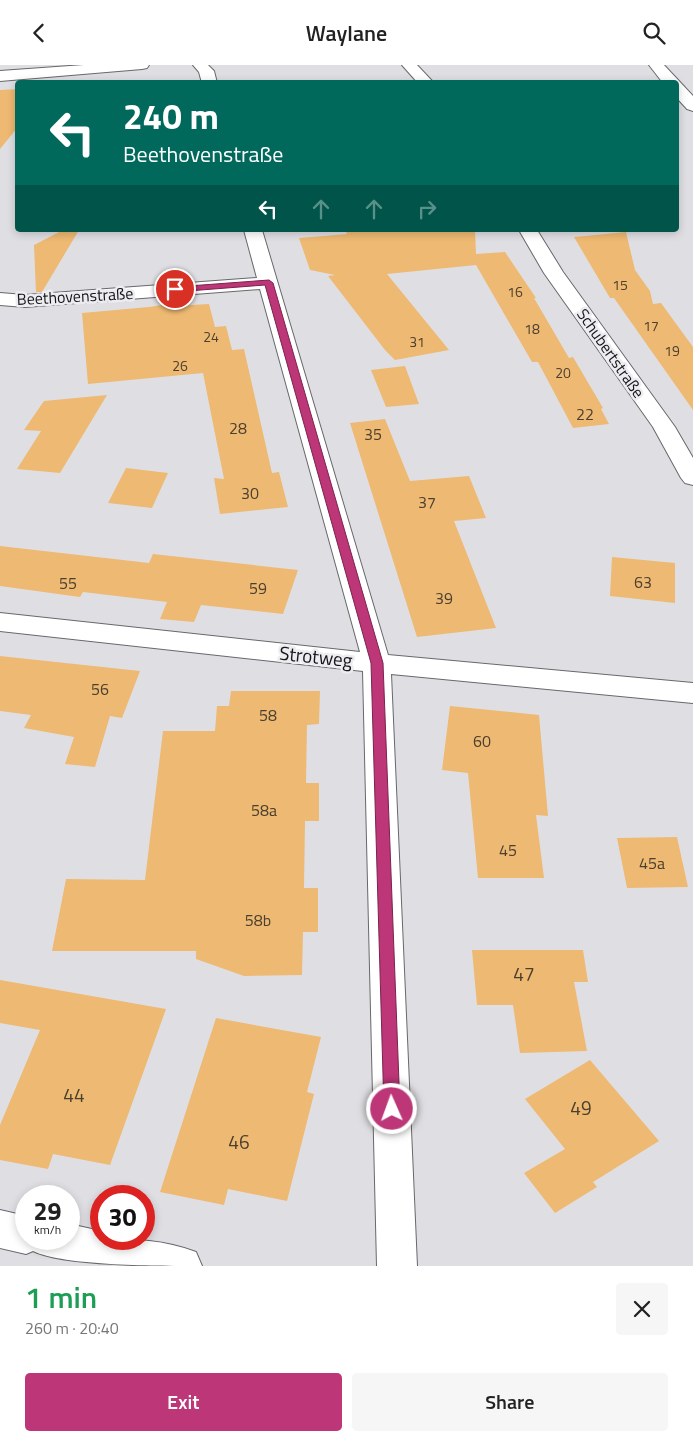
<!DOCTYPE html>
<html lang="en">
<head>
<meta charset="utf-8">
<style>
  body { margin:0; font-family:"Titillium Web",sans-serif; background:#f6f6f6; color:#222; height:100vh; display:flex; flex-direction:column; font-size:19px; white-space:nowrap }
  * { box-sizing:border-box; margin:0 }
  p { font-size:16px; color:#767676 }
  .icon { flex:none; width:28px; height:28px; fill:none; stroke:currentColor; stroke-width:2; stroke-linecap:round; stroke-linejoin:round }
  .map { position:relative; height:1201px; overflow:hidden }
  .drawer { display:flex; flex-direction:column; background:#fff; flex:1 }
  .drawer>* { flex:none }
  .guide { position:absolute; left:15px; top:15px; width:664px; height:152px; border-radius:5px; box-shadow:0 2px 8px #0003; background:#00695c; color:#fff; overflow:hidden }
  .speed { position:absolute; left:15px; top:1120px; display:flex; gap:10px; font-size:25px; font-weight:700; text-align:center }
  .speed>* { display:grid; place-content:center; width:65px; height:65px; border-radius:50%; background:#fff; box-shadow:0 2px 8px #0003; line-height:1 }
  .speed small { font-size:12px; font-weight:400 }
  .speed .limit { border:8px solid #d22; background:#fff; color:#111 }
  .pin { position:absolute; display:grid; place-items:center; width:42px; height:42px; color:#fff; margin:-21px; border:2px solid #fff; border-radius:50%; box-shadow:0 1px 5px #0007 }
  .me { position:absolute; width:55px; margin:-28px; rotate:358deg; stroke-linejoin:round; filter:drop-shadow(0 0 4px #0008) }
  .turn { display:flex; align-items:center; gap:18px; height:105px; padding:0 25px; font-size:22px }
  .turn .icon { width:65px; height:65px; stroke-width:2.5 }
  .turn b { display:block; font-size:35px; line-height:42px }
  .lanes { display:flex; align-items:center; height:48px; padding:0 25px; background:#0003; justify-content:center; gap:25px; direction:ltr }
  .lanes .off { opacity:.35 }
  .round { display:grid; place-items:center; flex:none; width:52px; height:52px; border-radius:5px; background:#f6f6f6 }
  .overview { display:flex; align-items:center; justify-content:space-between; height:85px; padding:0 25px }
  h1 { font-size:30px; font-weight:600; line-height:38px; color:#1e9e55 }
  .cta { display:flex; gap:10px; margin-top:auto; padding:10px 25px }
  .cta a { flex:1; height:58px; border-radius:5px; background:#bc3678; color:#fff; font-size:20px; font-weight:600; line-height:58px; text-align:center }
  .cta a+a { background:#f6f6f6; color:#222 }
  header { display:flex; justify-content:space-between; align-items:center; height:65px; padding:0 25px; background:#fff; font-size:22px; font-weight:600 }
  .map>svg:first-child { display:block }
  .building { fill:#eeb972 }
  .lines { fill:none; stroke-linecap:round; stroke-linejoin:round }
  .minor-casing { stroke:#67686b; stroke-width:2 }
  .minor { fill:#fff; fill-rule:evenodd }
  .route { fill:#bc3678; stroke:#7a234e }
  .labels { text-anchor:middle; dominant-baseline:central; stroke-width:5; stroke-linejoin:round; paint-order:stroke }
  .far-number-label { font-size:14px; fill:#4b3f2e }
  .far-street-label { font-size:16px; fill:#151617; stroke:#ececf1 }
  .number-label { font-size:16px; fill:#4b3f2e }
  .street-label { font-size:19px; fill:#151617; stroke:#ececf1 }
  .near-number-label { font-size:19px; fill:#4b3f2e }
</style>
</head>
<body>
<header><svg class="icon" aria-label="back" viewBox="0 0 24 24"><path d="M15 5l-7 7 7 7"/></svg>Waylane<svg class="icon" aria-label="search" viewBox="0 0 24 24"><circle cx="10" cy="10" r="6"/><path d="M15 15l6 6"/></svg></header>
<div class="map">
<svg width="693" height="1201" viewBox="0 0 693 1201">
  <rect width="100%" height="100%" fill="#dfdfe3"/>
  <g class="building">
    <path d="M18 24V62L0 84V25Z"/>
    <path d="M63 165H79L42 227H36L34 180Z"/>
    <path d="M345 165H475L476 189 505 187 536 233H534L569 293 573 292 603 343 601 344 609 359 573 363 538 297H532L476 200 387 209 449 285 395 295 385 285 328 211 335 210 310 205 299 173 347 169Z"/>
    <path d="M626 167 635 205 650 226 653 239 661 238 693 282V345L614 233H610L574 172Z"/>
    <path d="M175 238V241L209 239 215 262 226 261 232 285 244 284 272 408 279 407 288 442 220 449 214 413 224 414 203 308 88 319 82 248 149 242Z"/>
    <path d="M405 301 419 339 386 342 371 305Z"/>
    <path d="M107 330 60 408 17 404 41 366 24 365 44 336Z"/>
    <path d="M385 354 410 416 469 411 486 453 454 456 496 563 417 572 350 358Z"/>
    <path d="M126 403 168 408 152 443 108 438Z"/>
    <path d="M0 481 149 498 153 489 298 505 283 549 201 540 194 557 160 554 167 537 83 527 80 532 0 521Z"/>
    <path d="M612 492 675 498V538L610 531Z"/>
    <path d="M0 591 140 606 122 653 110 651 95 702 65 699 74 672 24 663 31 650 0 646Z"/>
    <path d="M231 626H320L319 659 307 660 306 718H319V756H305L304 823H318V867H303L302 910 244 911 196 894V886H52L66 814 145 815 163 666H215L217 641H229Z"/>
    <path d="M450 641 539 650 548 751 536 750 544 813H478L468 708 442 705Z"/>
    <path d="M677 772 688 822 627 823 617 773Z"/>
    <path d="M472 885H583L588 917H574L587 986 520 988 513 940H477Z"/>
    <path d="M0 915 166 944 110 1100 53 1089 48 1104 0 1095V1060L40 965 0 958Z"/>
    <path d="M216 953 321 972 307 1027 314 1029 287 1136 228 1124 224 1140 160 1127Z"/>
    <path d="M590 995 659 1076 593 1117 597 1122 555 1148 524 1108 565 1084 525 1034Z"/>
  </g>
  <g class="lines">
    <g class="minor-casing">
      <g id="minor">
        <path d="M84 0H149L147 3 142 4 0 16V6Z"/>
        <path d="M193 0H208L214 6 217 18H202L199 7Z"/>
        <path d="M402 0H417L434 18H418Z"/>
        <path d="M649 0H664L693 31V46L687 44 676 32V18H663Z"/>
        <path d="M244 165H262L388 590 693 618V638L391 609 417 1201H377L363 606 0 566V548L360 587 260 224 25 242 0 240V228L25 230 257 213Z"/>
        <path d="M519 165H537L563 207 675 362 693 393V420L685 418 681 413 653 362 544 208Z"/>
        <path d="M0 1145 26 1151V1174H69V1159L101 1166V1174C134 1174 165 1175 196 1187L202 1201C162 1201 63 1201 33 1186L26 1189 0 1183Z"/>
      </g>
    </g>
    <use href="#minor" class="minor"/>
  </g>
  <path class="route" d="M269 215 273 218 383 598 400 1044 397 1049 392 1051 387 1049 384 1044 371 598 265 220 175 227 171 224 175 222Z"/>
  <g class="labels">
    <g class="far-number-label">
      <text x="620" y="219">15</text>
      <text x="515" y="226">16</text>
      <text x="651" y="260">17</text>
      <text x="532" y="263">18</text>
      <text x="211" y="271">24</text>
      <text x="417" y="276">31</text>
      <text x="672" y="285">19</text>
      <text x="180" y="300">26</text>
      <text x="563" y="307">20</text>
    </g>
    <g class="far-street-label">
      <text transform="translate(75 231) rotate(-3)">Beethovenstraße</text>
      <text transform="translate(611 288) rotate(55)">Schubertstraße</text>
    </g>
    <g class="number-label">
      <text x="585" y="349">22</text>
      <text x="238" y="363">28</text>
      <text x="373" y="369">35</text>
      <text x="250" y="428">30</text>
      <text x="427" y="437">37</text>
      <text x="643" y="517">63</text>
      <text x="68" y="518">55</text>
      <text x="258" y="523">59</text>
      <text x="444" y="533">39</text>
      <text x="100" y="624">56</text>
      <text x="268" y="650">58</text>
      <text x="482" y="676">60</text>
      <text x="264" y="745">58a</text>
      <text x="508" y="785">45</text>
      <text x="652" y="798">45a</text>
      <text x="258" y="855">58b</text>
    </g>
    <g class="street-label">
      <text transform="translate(316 591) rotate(6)">Strotweg</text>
    </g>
    <g class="near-number-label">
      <text x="524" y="908">47</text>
      <text x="74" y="1029">44</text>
      <text x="581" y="1042">49</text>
      <text x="239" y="1076">46</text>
    </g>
  </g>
</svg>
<div class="speed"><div>29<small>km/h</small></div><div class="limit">30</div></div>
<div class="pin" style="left:175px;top:224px;background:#d93025"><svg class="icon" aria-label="arrive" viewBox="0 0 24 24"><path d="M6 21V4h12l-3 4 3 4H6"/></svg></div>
<svg class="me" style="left:392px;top:1044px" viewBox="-20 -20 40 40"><circle r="17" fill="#bc3678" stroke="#fff" stroke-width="3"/><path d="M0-11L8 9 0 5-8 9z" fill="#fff"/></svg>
<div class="guide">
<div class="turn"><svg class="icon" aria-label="left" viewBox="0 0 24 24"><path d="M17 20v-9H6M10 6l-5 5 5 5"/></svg><div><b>240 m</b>Beethovenstraße</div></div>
<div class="lanes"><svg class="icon" aria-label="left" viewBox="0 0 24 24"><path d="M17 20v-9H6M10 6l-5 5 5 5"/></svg><svg class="icon off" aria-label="ahead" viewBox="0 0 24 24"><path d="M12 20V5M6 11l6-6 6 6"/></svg><svg class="icon off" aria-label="ahead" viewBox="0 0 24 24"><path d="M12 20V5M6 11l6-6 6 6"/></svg><svg class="icon off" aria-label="right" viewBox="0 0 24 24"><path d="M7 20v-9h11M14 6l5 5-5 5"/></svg></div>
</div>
</div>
<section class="drawer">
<div class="overview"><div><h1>1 min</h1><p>260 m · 20:40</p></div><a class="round"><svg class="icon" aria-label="close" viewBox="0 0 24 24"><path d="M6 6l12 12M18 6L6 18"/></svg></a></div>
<div class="cta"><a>Exit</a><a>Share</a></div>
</section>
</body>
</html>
